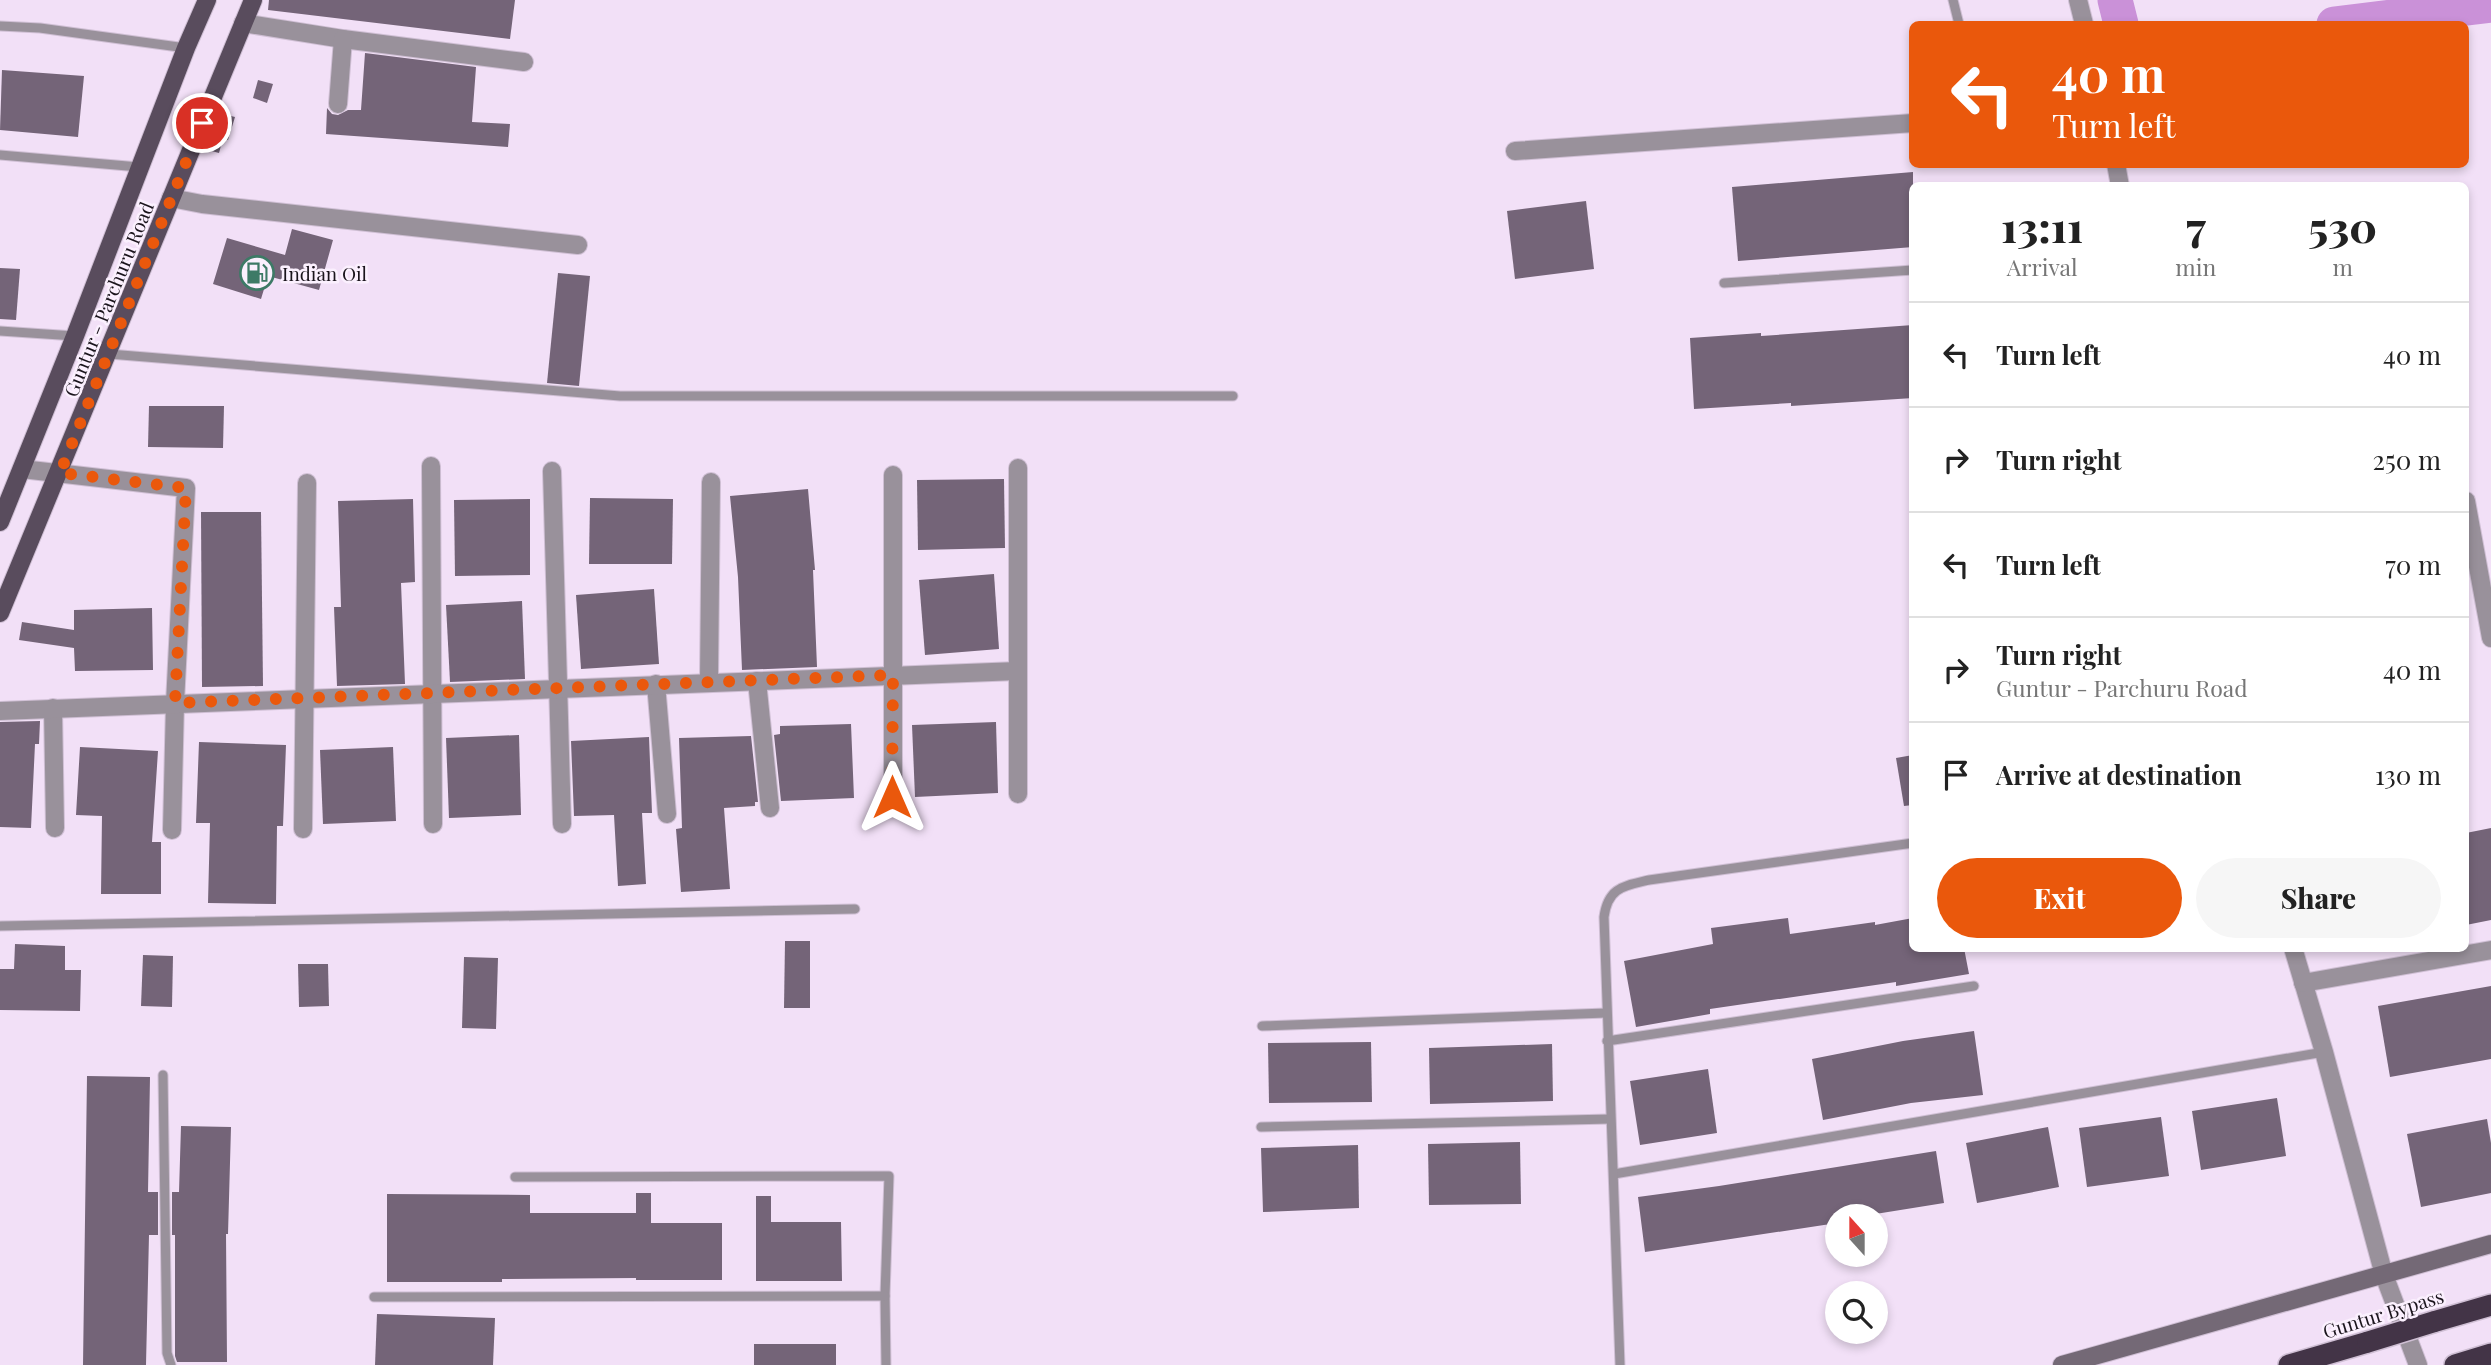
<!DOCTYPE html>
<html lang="en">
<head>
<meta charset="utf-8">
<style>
  body { margin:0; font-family:"Playfair Display",serif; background:#f6f6f6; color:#222; height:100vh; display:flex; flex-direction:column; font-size:26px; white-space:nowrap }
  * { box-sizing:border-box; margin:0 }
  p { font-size:23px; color:#767676 }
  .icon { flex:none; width:38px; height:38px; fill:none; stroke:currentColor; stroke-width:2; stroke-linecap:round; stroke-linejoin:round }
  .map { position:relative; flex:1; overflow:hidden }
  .drawer { position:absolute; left:1909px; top:182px; width:560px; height:770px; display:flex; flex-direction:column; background:#fff; border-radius:10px; box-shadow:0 4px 10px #0003 }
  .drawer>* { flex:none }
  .banner { position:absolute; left:1909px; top:21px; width:560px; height:147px; border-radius:10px; box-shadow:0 4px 10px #0003; background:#ea580c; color:#fff; overflow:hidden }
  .needle { width:46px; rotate:339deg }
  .tools { position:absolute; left:1825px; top:1204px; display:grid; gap:14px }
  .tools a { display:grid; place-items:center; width:63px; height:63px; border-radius:50%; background:#fff; box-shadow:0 4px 10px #0003; font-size:35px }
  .pin { position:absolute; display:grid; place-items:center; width:60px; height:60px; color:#fff; margin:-30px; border:4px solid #fff; border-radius:50%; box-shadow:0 2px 7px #0007 }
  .me { position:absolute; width:77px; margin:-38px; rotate:0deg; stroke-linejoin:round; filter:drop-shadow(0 0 5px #0008) }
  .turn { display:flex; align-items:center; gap:24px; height:147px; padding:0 28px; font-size:32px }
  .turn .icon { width:91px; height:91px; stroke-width:2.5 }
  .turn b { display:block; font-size:49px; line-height:60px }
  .eta { display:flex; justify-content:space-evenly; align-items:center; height:119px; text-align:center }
  .eta b { font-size:42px; font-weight:800; line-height:49px }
  .button { display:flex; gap:14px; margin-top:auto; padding:14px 28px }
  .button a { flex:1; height:80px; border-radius:42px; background:#ea580c; color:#fff; font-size:28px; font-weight:800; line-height:80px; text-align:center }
  .button a+a { background:#f6f6f6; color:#222 }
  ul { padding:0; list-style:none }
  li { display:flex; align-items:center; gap:21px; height:105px; padding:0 28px; border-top:2px solid #e0e0e0 }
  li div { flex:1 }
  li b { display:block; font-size:26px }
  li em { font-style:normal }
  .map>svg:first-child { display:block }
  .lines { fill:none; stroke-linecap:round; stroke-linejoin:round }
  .river { stroke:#ca91d8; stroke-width:35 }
  .building { fill:#746478 }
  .lane-casing { stroke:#cfbfd4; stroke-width:11 }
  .street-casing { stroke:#cfbfd4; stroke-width:20 }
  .secondary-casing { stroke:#cfbfd4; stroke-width:20 }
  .primary-casing { stroke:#cfbfd4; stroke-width:20 }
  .highway-casing { stroke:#cfbfd4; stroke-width:24 }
  .lane { stroke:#99919b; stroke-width:9 }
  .street { stroke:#99919b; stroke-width:18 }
  .secondary { stroke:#746976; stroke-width:18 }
  .primary { stroke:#594c5d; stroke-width:18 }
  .highway { stroke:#433447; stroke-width:21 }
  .highway-bridge-casing { stroke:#cfbfd4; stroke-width:24; stroke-linecap:butt }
  .highway-bridge { stroke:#433447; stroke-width:21 }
  .route { stroke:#ea580c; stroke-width:12; stroke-dasharray:0 21.6 }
  .labels { text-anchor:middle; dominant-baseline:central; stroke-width:5; stroke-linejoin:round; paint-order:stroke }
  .poi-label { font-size:19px; fill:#1a141c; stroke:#fbf0fe; text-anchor:start }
  .street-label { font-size:19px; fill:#1a141c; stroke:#fbf0fe }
</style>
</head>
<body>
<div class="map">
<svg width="2491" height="1365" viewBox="0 0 2491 1365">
  <rect width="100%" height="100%" fill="#f2e0f7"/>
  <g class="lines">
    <g class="river">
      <path d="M2115 0 2121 24"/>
      <path d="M2334 24 2491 5"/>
    </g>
  </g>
  <g class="building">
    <path d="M269 0H515L510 39 268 10Z"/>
    <path d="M365 53 476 67 472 122 510 124 508 147 326 134 327 108 332 114 338 115 348 110H361Z"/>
    <path d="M2 70 84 76 78 137 0 130Z"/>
    <path d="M258 80 273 84 267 103 253 98Z"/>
    <path d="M219 113 235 117 228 140 223 138 219 153 204 149Z"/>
    <path d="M1913 172V247L1738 261 1732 187Z"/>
    <path d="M1586 201 1594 269 1515 279 1507 211Z"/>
    <path d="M292 229 333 240 319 290 268 276 261 299 213 284 227 238 285 255Z"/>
    <path d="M0 268 20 269 16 320 0 319Z"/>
    <path d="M558 273 590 276 579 386 547 383Z"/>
    <path d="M1913 325V398L1791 406V403L1694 409 1690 338 1761 333V336Z"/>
    <path d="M149 406H224L223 448 148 447Z"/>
    <path d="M1004 479 1005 548 918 550 917 480Z"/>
    <path d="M808 489 815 570H813L817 667 742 670 738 577 730 496Z"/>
    <path d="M590 498 673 499 672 564H589Z"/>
    <path d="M413 499 415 582 401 583 405 684 337 686 334 607H341L338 501Z"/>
    <path d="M530 499V575L455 576 454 500Z"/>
    <path d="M201 512H261L263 686 202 687Z"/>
    <path d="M994 574 999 649 925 655 919 580Z"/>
    <path d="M654 589 659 664 581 669 576 595Z"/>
    <path d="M522 601 525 679 450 682 446 605Z"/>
    <path d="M152 608 153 670 75 671 74 648 19 640 22 622 74 630V610Z"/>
    <path d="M40 721 39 744H35L31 828 0 827V722Z"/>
    <path d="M996 722 998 793 915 797 912 725Z"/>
    <path d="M851 724 854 798 781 801 774 735 780 734V726Z"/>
    <path d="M519 735 521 815 449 818 446 738Z"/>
    <path d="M751 736 758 802H755V806L724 808 730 889 681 892 676 829 682 828 679 738Z"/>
    <path d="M649 737 652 813H642L646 884 618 886 614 815 574 816 571 741Z"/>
    <path d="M199 742 286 745 283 826H277L276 904 208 903 210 823H196Z"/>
    <path d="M80 747 158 751 152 842H161V894H101L102 816 76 815Z"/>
    <path d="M393 747 396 821 323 824 320 750Z"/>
    <path d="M1913 755V805L1904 806 1896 758Z"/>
    <path d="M2491 828V920L2466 925V833Z"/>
    <path d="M1788 918 1790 934 1875 922V925L1913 918V948H1964L1969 974 1896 986V982L1710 1009V1014L1636 1027 1624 961 1713 944 1711 928Z"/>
    <path d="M785 941H810V1008H784Z"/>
    <path d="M15 944 65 946V970H81L80 1011 0 1010V969H14Z"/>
    <path d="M143 955 173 956 172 1007 141 1006Z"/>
    <path d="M464 957 498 958 496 1029 462 1028Z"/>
    <path d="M298 964H328L329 1006 299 1007Z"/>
    <path d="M2491 986V1059L2390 1077 2378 1006Z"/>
    <path d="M1974 1031 1983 1095 1911 1103 1823 1120 1812 1059 1903 1041Z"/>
    <path d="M1371 1042 1372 1102 1269 1103 1268 1043Z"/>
    <path d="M1552 1044 1553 1101 1430 1104 1429 1048Z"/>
    <path d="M1708 1069 1717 1133 1640 1145 1630 1081Z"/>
    <path d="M87 1076 150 1077 148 1192H158V1235H149L146 1365H83Z"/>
    <path d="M2277 1098 2286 1156 2201 1170 2192 1111Z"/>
    <path d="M2161 1117 2169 1176 2087 1187 2079 1128Z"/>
    <path d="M2487 1119 2491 1143V1193L2421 1207 2407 1134Z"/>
    <path d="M181 1126 231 1127 228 1234H226L227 1362H177L175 1356V1235H172V1192H179Z"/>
    <path d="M2048 1127 2059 1187 1977 1203 1966 1143Z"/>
    <path d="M1520 1142 1521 1204 1429 1205 1428 1144Z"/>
    <path d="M1358 1145 1359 1208 1263 1212 1261 1148Z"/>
    <path d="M1936 1151 1944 1203 1863 1216H1838L1837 1223 1645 1252 1638 1197 1719 1186Z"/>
    <path d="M636 1193H651V1223H722V1280H636V1278L502 1279V1282H387V1194L530 1195V1213H636Z"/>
    <path d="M756 1196H771V1222H841L842 1281H756Z"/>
    <path d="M377 1314 495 1318 493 1365H375Z"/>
    <rect x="754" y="1344" width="82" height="21"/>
  </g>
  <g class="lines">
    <g class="lane-casing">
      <g id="lane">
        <path d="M1953 0 1959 24"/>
        <path d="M0 26 40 28 186 48"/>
        <path d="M0 155 139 167"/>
        <path d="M1724 283 1913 270"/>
        <path d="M0 331 75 336"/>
        <path d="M109 354 620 396H1233"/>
        <path d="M0 926 855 909"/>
        <path d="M1262 1026 1606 1013"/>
        <path d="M1607 1041 1974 986"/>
        <path d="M163 1075 167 1353 171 1365"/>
        <path d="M1261 1127 1610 1119"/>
        <path d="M1614 1174 2324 1052"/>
        <path d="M515 1177 889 1176 885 1296 886 1365"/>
        <path d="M374 1297 885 1296"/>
        <path d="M1620 1365 1604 917C1608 887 1624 886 1649 880L1913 843"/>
      </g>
    </g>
    <g class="street-casing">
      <g id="street">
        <path d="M2078 0 2084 24"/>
        <path d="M243 23 343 39 524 62"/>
        <path d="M338 104 343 39"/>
        <path d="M1515 151 1913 123"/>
        <path d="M2116 164 2120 186"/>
        <path d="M171 198 202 204 578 245"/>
        <path d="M431 466 433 824"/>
        <path d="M22 469 186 488 175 703 172 830"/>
        <path d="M552 471 562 824"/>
        <path d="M2466 501 2491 638"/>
        <path d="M757 681 770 808"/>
        <path d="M709 682 711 482"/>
        <path d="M656 684 667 814"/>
        <path d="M53 708 55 828"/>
        <path d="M0 711 1018 671"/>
        <path d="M1018 794V468"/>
        <path d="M893 797V475"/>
        <path d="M303 829 307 483"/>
        <path d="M2293 948 2324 1052 2384 1275 2418 1365"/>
        <path d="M2303 983 2491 950"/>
      </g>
    </g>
    <g class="secondary-casing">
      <path id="secondary" d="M2062 1365 2491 1244"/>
    </g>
    <g class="primary-casing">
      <g id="primary">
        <path d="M0 522 75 336 186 48 207 0"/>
        <path d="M0 613 253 0"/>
      </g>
    </g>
    <g class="highway-casing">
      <g id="highway">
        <path d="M2433 1322 2491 1305"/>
        <path d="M2289 1365 2368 1342"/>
        <path d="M2455 1365 2491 1354"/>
      </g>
    </g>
    <use href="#lane" class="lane"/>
    <use href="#street" class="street"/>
    <use href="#secondary" class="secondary"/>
    <use href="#primary" class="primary"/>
    <use href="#highway" class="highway"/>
    <g class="highway-bridge-casing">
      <path id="highway-bridge" d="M2368 1342 2433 1322"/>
    </g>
    <use href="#highway-bridge" class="highway-bridge"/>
  </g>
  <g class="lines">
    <path class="route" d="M202 123 60 473 186 488 175 703 893 675 892 797"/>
  </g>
  <defs>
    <g id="fuel-ring" transform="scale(1.75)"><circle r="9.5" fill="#fbf0fe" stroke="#3d7a66" stroke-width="1.5"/><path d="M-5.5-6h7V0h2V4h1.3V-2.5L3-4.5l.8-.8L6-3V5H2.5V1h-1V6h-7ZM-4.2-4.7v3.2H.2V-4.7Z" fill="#3d7a66"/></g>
  </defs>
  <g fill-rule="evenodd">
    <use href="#fuel-ring" x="257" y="273"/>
  </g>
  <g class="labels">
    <g class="poi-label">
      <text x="282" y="273">Indian Oil</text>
    </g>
    <g class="street-label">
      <text transform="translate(108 299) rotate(-68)">Guntur - Parchuru Road</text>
      <text transform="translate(2383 1313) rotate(-17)">Guntur Bypass</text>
    </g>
  </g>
</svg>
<div class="tools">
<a><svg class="needle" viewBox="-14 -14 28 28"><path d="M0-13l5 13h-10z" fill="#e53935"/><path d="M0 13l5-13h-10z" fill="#767676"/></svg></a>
<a><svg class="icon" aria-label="search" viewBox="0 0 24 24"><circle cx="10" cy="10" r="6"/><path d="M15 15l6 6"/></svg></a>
</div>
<div class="pin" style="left:202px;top:123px;background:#d93025"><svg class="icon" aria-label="arrive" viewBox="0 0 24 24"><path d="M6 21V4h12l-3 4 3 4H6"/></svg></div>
<svg class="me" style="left:892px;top:797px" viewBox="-20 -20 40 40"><path d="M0-17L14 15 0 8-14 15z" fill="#ea580c" stroke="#fff" stroke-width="4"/></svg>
<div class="banner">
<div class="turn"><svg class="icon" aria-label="left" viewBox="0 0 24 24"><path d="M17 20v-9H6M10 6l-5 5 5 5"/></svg><div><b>40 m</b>Turn left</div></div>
</div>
<section class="drawer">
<div class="eta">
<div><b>13:11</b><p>Arrival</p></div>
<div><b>7</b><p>min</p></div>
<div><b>530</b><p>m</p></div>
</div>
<ul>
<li><svg class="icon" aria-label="left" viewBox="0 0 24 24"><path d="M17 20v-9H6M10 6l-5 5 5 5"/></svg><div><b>Turn left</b></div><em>40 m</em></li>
<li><svg class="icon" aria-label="right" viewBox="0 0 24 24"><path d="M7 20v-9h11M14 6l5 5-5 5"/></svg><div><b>Turn right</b></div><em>250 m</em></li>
<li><svg class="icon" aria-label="left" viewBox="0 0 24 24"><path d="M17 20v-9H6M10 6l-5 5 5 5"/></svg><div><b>Turn left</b></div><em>70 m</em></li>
<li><svg class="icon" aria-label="right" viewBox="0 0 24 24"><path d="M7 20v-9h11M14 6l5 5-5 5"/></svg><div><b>Turn right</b><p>Guntur - Parchuru Road</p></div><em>40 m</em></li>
<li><svg class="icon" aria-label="arrive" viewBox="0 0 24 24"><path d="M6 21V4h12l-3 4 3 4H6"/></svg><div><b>Arrive at destination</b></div><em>130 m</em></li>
</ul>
<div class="button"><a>Exit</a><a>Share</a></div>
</section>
</div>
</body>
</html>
